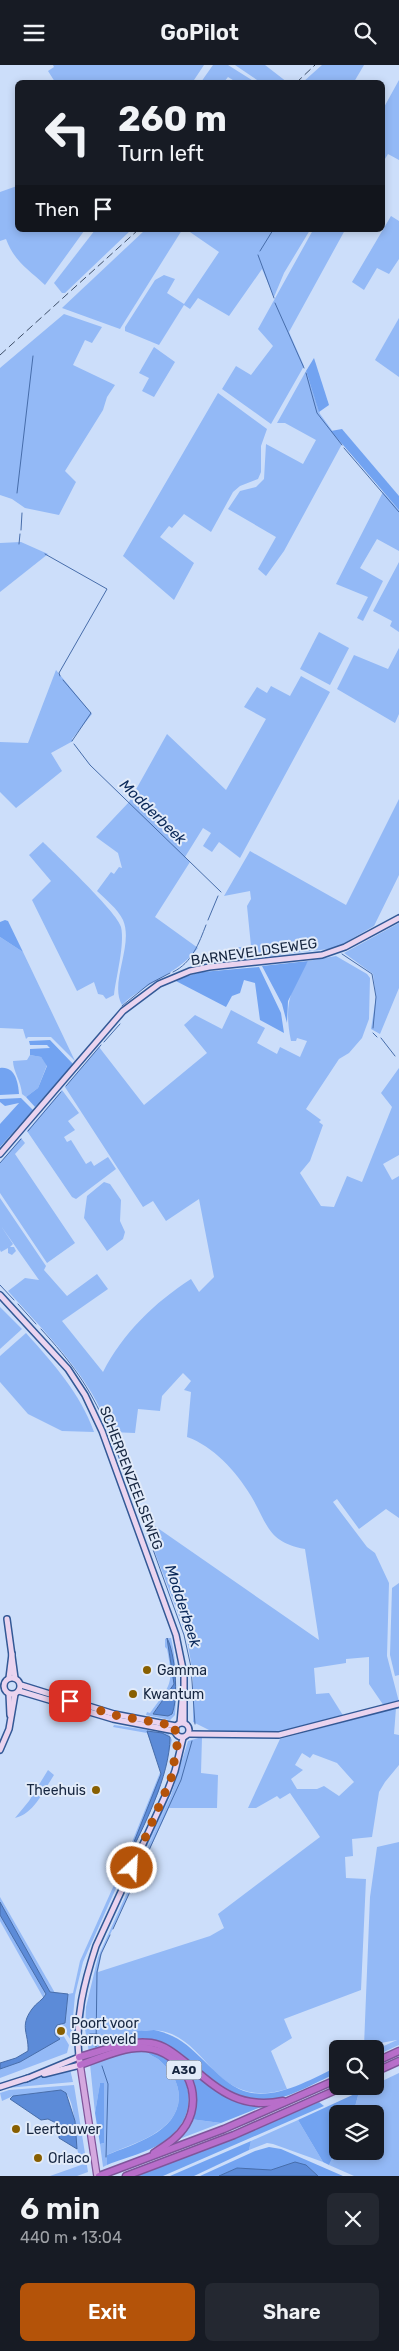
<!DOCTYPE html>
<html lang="en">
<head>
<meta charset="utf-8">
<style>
  body { margin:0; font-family:Rubik,sans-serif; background:#242831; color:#f1f3f6; height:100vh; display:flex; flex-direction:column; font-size:19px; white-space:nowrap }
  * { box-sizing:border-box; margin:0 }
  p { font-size:16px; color:#9ea1a6 }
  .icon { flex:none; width:28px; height:28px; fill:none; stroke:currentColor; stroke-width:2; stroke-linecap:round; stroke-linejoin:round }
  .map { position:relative; height:2111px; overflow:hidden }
  .details { display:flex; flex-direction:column; background:#171b24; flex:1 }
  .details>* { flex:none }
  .banner { position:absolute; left:15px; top:15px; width:370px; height:152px; border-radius:8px; box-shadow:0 2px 8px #0003; background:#171b24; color:#f1f3f6; overflow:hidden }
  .tools { position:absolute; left:329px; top:1975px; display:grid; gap:10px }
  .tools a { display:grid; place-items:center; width:55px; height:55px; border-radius:8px; background:#171b24; box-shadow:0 2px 8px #0003; font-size:25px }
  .pin { position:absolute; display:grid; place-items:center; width:42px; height:42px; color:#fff; margin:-21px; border-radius:10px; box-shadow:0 2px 8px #0006 }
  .me { position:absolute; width:55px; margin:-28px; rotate:25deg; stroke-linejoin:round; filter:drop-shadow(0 0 4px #0008) }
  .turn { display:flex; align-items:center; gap:18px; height:105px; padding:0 20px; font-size:22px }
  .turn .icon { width:65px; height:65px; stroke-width:2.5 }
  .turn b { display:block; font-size:35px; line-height:42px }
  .then { display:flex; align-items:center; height:48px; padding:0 20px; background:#0003; gap:10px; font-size:19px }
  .round { display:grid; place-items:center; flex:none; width:52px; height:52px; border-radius:8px; background:#242831 }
  .summary { display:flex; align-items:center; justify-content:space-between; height:85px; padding:0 20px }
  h1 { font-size:30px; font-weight:600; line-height:38px }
  .button { display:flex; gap:10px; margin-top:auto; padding:10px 20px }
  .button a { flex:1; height:58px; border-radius:8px; background:#b45309; color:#fff; font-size:20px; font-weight:600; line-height:58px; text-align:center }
  .button a+a { background:#242831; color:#f1f3f6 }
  header { display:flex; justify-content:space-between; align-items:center; height:65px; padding:0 20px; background:#171b24; font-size:22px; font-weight:600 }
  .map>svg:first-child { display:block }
  .green { fill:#93b9f6; fill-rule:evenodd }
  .forest { fill:#72a3f1 }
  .water { fill:#5c8bd8; stroke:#476daa }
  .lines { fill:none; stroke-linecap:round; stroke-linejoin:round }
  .stream { stroke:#476daa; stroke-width:1 }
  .secondary-casing { stroke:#335996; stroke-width:8 }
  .primary-casing { stroke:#7f559a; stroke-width:8 }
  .highway-casing { stroke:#7f559a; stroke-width:9 }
  .secondary { stroke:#ead4ef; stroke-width:5 }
  .primary { stroke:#d4a8df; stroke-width:5.5 }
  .highway { stroke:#b86eca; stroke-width:6 }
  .rail { stroke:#3e4f69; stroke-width:1; stroke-dasharray:8 4; stroke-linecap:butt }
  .route { stroke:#b45309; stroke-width:9; stroke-dasharray:0 16.2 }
  .poi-dot { fill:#885f00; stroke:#e2ebf9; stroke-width:2 }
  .labels { text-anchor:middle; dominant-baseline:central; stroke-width:4; stroke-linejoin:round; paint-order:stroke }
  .shield { fill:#e2ebf9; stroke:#536178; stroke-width:1 }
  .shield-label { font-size:12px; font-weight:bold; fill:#162640 }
  .street-label { font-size:14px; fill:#162640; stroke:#e2ebf9 }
  .poi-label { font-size:14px; fill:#162640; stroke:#e2ebf9; text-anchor:start }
  .water-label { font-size:15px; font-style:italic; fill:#0b2959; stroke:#e2ebf9 }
</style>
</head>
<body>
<header><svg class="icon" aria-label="menu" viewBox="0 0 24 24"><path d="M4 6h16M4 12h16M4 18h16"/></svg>GoPilot<svg class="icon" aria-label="search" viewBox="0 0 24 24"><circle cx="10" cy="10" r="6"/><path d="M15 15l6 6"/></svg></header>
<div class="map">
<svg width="399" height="2111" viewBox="0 0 399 2111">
  <rect width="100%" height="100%" fill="#ccdefa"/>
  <g class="green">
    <path d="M53 0H204L192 18 55 17 48 6 54 2Z"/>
    <path d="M213 0H228L255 17H236L228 12 224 17H201Z"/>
    <path d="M235 0H265L287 17H260Z"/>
    <path d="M322 0H364L354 17H303Z"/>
    <path d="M399 15V95L388 89 383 97V44Z"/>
    <path d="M17 121 18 165 84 166 45 220C28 204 14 196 6 174L0 176V127Z"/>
    <path d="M391 151 399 156V194L389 209 377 203 364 225 352 217Z"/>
    <path d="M95 165H131L65 228H62L54 218Z"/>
    <path d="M145 165H182L120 264 62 243Z"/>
    <path d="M187 165H310L284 208 274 232 262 204 229 251 198 233 190 244 184 240 159 280 125 266V262L155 215 164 210 175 214 167 228 184 239 219 187Z"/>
    <path d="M313 165H345L289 267 304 301 271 359 222 324 236 301 251 310 273 281 258 264Z"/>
    <path d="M64 249 102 262 92 278 85 275 73 300 115 320 107 332 103 345 65 406 76 417 59 450 25 443 12 434 0 430V303Z"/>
    <path d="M399 253V312L375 295Z"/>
    <path d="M154 282 175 297 154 332 142 326 149 313 139 308Z"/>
    <path d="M306 306 320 349 342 379 284 486 266 511 258 504 276 472 228 444 240 426 256 422 264 414 266 379 303 399 316 375 285 358H277Z"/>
    <path d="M218 328 267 364 261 381V407L258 414 240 421 233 427 211 467 184 449 172 463 169 461 160 472 194 498 174 535 123 491Z"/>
    <path d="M383 427 399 445V486L377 474 360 503 383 516 363 556 357 553 368 532 336 519Z"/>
    <path d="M21 477 48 489 0 527V478Z"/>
    <path d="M399 497V567L390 561 392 556 373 546Z"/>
    <path d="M319 567 349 583 330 620 300 604Z"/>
    <path d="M399 583V649L395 658 337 624 354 590 388 604Z"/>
    <path d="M56 605 92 649 72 674 73 676 51 688 62 706 16 743 0 727V677L28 678Z"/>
    <path d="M301 611 330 627 240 793 219 777 212 787 203 781 211 768 203 763 185 792 190 797 155 852 198 883C177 910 146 917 122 940 109 918 134 880 123 855 118 844 105 834 97 826L111 807 114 809 119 802 122 803 118 788 96 772 129 737 167 669 226 725 266 654 244 642 257 622 267 628 271 621 290 631Z"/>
    <path d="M399 734V810L374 861 341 880 329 884 232 895 231 883 251 881 247 841 251 834 250 826 224 831 250 786 346 840Z"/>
    <path d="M43 777C57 791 118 848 121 862 125 879 116 912 114 930L106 934 103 930 98 929 94 917 77 926 32 835 51 816 29 790Z"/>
    <path d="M399 858V923L380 969 371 964 376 932 373 909 344 888Z"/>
    <path d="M0 872 23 887 75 996 51 972H28L26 974 23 964 0 963Z"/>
    <path d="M336 891 367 909 370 913 369 954 362 973 349 988 339 994 306 1044 321 1055 319 1057 323 1060 310 1096 300 1108 321 1141 334 1142 347 1111 362 1117 392 1042 381 1028 399 1003V1090L383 1099 392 1115 399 1111V1453L386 1444 359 1464 337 1434 333 1437 367 1482 375 1488 389 1518 387 1591 399 1637 384 1641 369 1619V1592L346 1594V1598L314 1603 316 1629 329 1628 344 1652 274 1669 213 1667 193 1657V1609L186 1569 144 1459 149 1457 319 1575 305 1484C267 1477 268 1459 251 1431 236 1406 213 1381 187 1372L191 1327 184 1325 191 1316 183 1308 162 1331 160 1346 138 1344 135 1368 110 1367C90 1310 47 1270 8 1226L25 1213 39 1215 1 1161 13 1179 10 1182H14L16 1186 12 1190 8 1188V1183L1 1187 0 1185V1133L46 1201 44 1205 67 1231 97 1209 108 1224 62 1256 103 1307C123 1268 154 1238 191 1214L199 1227 214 1212 199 1134 166 1156 153 1136 143 1142 65 1022 99 982 144 1040 207 988 184 960 195 950 222 964 231 945 265 963 257 978 277 989 280 982 300 992 307 976 297 973 296 976H291C284 942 289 925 308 896Z"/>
    <path d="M30 990 41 992 47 1000 38 1023 26 1032 22 1029C21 1016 13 1006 13 996L27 995Z"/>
    <path d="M62 1025 79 1048 68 1056 75 1065 64 1072 67 1077 71 1075 86 1099 91 1096 94 1101 108 1092 116 1104 76 1134 72 1132 27 1066Z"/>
    <path d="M21 1073 25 1078 15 1089 75 1178 47 1198 0 1128V1098Z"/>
    <path d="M104 1117 110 1119 121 1135 120 1156 125 1167 123 1174 107 1186 84 1153 87 1131Z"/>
    <path d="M0 1242 22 1264 0 1284Z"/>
    <path d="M26 1268C53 1298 80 1328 94 1367L62 1366 28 1349 0 1317V1291Z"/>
    <path d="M399 1518V1610L395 1611 390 1590 392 1523Z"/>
    <path d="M167 1573 174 1619 153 1649 168 1651 175 1620 168 1573H171C177 1599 177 1624 175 1650L170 1655 146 1650 147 1647 150 1648C171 1619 174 1620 167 1584L165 1582V1574Z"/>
    <path d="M396 1643 394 1669 399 1670V1700L385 1717 379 1727 372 1772 352 1774 353 1791 345 1792 346 1813 366 1814 361 1925 284 1954 292 1973 271 1986 287 2024C211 2047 209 1967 153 1965 136 1965 121 1971 105 1976L106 1981 89 1987 85 1964 86 1942 98 1892 171 1730 188 1676 202 1672 201 1708 218 1710 217 1743H169L102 1887 98 1907 210 1871 224 1863 218 1849 320 1772 290 1728 280 1734 277 1731 256 1743H248L280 1674ZM302 1688 310 1693 313 1689 337 1698 354 1717 339 1731 324 1721 317 1724H297L291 1714 303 1705 295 1700Z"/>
    <path d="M114 1660 168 1668 172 1675 159 1726 127 1798 124 1797 161 1705 147 1668 113 1662Z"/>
    <path d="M182 1680H184C168 1778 82 1862 84 1964L81 1962C85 1883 131 1812 162 1741 171 1722 176 1700 182 1680Z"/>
    <path d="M48 1705 54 1710C44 1725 34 1749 15 1753L29 1736Z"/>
    <path d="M399 1777V1980L375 1991V1985L397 1975 364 1981 370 1832 377 1782Z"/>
    <path d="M123 1802 125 1803 83 1897 75 1930 71 1975 66 1968V1963L61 1959 65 1958 68 1929 73 1928 80 1896 118 1811 110 1806 116 1807Z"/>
    <path d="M0 1832 55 1928 50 1927 0 1837Z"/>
    <path d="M0 1850 45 1927 44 1934 0 1856Z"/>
    <path d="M57 1960 58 1968 63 1970 69 1980 67 1988 0 2013V2004L20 1997 57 1975 54 1966Z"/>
    <path d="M146 1985C149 1990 153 1991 158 1994 163 1998 169 2005 173 2011 177 2018 179 2025 179 2033 177 2068 133 2078 107 2090V2100L103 2102 100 2079 104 2078V2019L100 2018 95 2048 90 1999 128 1987Z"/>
    <path d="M70 2004 73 2017 7 2023Z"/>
    <path d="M399 2008V2111H354L329 2100 337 2084 338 2086H375V2049H353L359 2027Z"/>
    <path d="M74 2020 88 2107 77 2111H50L84 2099C82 2094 78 2089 77 2084 74 2071 77 2030 61 2025L13 2031 2 2036 0 2028 9 2025Z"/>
    <path d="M190 2054 221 2058 169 2078Z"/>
    <path d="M298 2055 323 2097 273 2079 267 2078 249 2085 251 2076Z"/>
  </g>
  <g class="forest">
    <path d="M314 293 329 340 319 347 306 306Z"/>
    <path d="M342 364 399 431V445L331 366Z"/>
    <path d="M5 855 8 856 23 887 0 872V857Z"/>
    <path d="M308 896 288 936 287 958 282 939 262 901Z"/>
    <path d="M259 902 281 948 284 968 260 955 255 918 244 915 240 928 232 931 226 942 174 915 202 907Z"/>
    <path d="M50 975 73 999 35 1042 26 1032 38 1023 47 1001 41 992 30 990V984L50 983 47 980H30L29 976Z"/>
    <path d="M0 1003C15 1001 18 1017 19 1029L0 1030Z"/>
    <path d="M21 1033 33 1045 0 1082V1059L19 1038 5 1041 0 1037V1034Z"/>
    <path d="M154 1965C174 1969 186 1978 200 1992 212 2003 224 2017 239 2024 270 2039 309 2015 337 2002V2008C314 2018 289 2034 263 2036 214 2038 193 1979 147 1974 133 1972 119 1977 106 1981L105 1976 138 1966Z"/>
    <path d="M146 1985C186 1991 204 2041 173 2069 156 2086 129 2091 107 2100V2090C133 2079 177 2068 179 2033 179 2025 177 2018 173 2011 169 2005 163 1998 158 1994 153 1991 149 1990 146 1985Z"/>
    <path d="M182 1997C208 2018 231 2043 266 2040L221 2058 190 2054C194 2030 197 2019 182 1997Z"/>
    <path d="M100 2018H104V2078L100 2079 95 2048Z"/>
    <path d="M359 2027 353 2049H338L337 2084 329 2100 323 2097 298 2055Z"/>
    <path d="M319 2037 324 2041 163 2111H137Z"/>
    <path d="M251 2076 249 2085 194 2111H170Z"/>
    <path d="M269 2082 281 2084 343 2111H318L306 2100 263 2106 237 2103 219 2111H200L255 2086Z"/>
  </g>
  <g class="water">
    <path d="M167 1573C175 1588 179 1632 172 1649L168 1651 153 1649 174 1619Z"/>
    <path d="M147 1666 162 1668 170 1672C170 1711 143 1763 126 1797L161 1709Z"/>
    <path d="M0 1837 50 1927 68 1929 65 1958 57 1960 55 1964V1970L60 1974 20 1997 0 2004V1998L16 1993 28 1986C29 1968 19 1962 32 1944 36 1938 43 1935 46 1929L0 1850Z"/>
    <path d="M61 2025 66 2028 75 2056 77 2084 59 2073V2065L56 2058 48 2054 41 2055 10 2034 13 2031Z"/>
    <path d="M295 2097 306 2100 318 2111H219L237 2103 271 2105Z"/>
  </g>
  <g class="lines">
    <g class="stream">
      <path d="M260 186 273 165"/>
      <path d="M258 190 274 233"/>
      <path d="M275 238 304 303"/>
      <path d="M306 308 317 348 342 380"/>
      <path d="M344 383 399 447"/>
      <path d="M17 428 33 291"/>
      <path d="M21 465 22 448"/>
      <path d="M19 479 20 469"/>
      <path d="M45 489 107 524 59 608 60 611"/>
      <path d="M63 615 91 648 72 676"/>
      <path d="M74 679 90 700 221 827"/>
      <path d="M208 855 218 831"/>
      <path d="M342 889 372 909 376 932 373 963"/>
      <path d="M173 907C192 898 199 878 206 860"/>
      <path d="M122 941 149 919 170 908"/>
      <path d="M373 968 377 972"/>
      <path d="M381 973 395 991"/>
      <path d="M104 977 120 959"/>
      <path d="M66 1021 101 980"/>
      <path d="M28 1066 61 1027"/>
      <path d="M0 1098 21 1074"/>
      <path d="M0 1220 14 1235"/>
      <path d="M18 1239 36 1259"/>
      <path d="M41 1264C71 1297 89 1321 107 1362"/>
      <path d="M110 1369 132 1427"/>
      <path d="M134 1432 184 1570 191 1602 195 1659"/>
      <path d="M113 1864 181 1715 192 1676"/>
      <path d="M90 1969H97"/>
      <path d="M96 1982 97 1907 101 1889 110 1870"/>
      <path d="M102 2001 108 2019 106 2092"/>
    </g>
    <g class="secondary-casing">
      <g id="secondary">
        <path d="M0 1089 123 946 159 919 190 906 209 902 322 890 345 882 399 853"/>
        <path d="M0 1230 68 1304 85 1330 102 1366 176 1570 184 1609V1658"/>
        <path d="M7 1554 15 1613"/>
        <circle cx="12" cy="1621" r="8"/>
        <path d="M9 1613 12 1589"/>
        <path d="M21 1620 114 1649 176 1661"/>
        <path d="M19 1626 113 1654 175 1666"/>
        <path d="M9 1629 10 1650"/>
        <circle cx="182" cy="1665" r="7"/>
        <path d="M180 1658 182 1636"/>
        <path d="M189 1669 279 1670 399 1639"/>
        <path d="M0 1685 9 1664 15 1629"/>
        <path d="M44 2009 80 2000"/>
        <path d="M26 2014 79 1992C75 1953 84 1918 96 1881L167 1727 175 1706 183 1673"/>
        <path d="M0 2022 28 2013"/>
      </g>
    </g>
    <g class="primary-casing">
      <path id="primary" d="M79 1992 97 2111"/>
    </g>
    <g class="highway-casing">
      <g id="highway">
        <path d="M79 1992C102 1986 127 1975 151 1978 164 1980 174 1988 184 1996 217 2023 237 2045 283 2036"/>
        <path d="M375 1997 399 1986"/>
        <path d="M80 2000C100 1993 125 1981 146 1983 183 1987 205 2028 186 2060 178 2073 166 2080 154 2088"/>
        <path d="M375 2007 399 1996"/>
        <path d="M99 2111 224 2064 338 2014"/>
        <path d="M126 2111 234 2070 345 2021"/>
      </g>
    </g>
    <use href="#secondary" class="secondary"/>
    <use href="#primary" class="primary"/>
    <use href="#highway" class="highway"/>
    <g class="rail">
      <path d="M296 18 315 0"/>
      <path d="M0 290 138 165"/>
    </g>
  </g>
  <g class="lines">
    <path class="route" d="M70 1636 114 1650 176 1661 175 1666 178 1675 171 1714 132 1803"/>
  </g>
  <g class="poi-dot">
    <circle cx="147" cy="1605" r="5"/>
    <circle cx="133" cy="1629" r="5"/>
    <circle cx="96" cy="1725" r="5"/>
    <circle cx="61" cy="1966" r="5"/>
    <circle cx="16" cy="2064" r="5"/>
    <circle cx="38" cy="2093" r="5"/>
  </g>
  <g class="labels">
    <rect class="shield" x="166.5" y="1995.5" width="35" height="19" rx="4"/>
    <g class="shield-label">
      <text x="184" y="2005">A30</text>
    </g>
    <g class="street-label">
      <text transform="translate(254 887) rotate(-8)">BARNEVELDSEWEG</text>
      <text transform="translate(131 1413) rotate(69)">SCHERPENZEELSEWEG</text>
    </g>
    <g class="poi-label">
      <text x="157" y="1605">Gamma</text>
      <text x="143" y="1629">Kwantum</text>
      <text x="86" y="1725" text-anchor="end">Theehuis</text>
      <text x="71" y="1958">Poort voor<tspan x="71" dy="16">Barneveld</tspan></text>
      <text x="26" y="2064">Leertouwer</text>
      <text x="48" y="2093">Orlaco</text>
    </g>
    <g class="water-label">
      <text transform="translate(153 747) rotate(44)">Modderbeek</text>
      <text transform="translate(183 1541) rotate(72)">Modderbeek</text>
    </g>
  </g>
</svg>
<div class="tools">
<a><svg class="icon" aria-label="search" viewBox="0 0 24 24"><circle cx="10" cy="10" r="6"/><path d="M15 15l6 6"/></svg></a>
<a><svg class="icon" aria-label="layers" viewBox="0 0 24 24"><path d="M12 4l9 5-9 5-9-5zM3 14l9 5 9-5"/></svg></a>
</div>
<div class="pin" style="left:70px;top:1636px;background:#d93025"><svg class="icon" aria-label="arrive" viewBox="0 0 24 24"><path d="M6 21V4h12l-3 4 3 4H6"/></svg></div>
<svg class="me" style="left:132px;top:1803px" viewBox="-20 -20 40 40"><circle r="17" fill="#b45309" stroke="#fff" stroke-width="3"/><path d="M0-11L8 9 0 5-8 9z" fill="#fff"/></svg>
<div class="banner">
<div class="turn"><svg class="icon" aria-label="left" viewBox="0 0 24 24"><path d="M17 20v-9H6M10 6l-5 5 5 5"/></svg><div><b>260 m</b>Turn left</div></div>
<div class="then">Then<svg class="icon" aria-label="arrive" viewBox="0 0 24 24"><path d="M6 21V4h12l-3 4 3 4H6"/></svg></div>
</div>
</div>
<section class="details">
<div class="summary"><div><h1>6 min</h1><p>440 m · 13:04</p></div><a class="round"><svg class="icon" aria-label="close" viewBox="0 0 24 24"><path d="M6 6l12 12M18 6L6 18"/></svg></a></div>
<div class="button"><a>Exit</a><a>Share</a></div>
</section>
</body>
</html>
